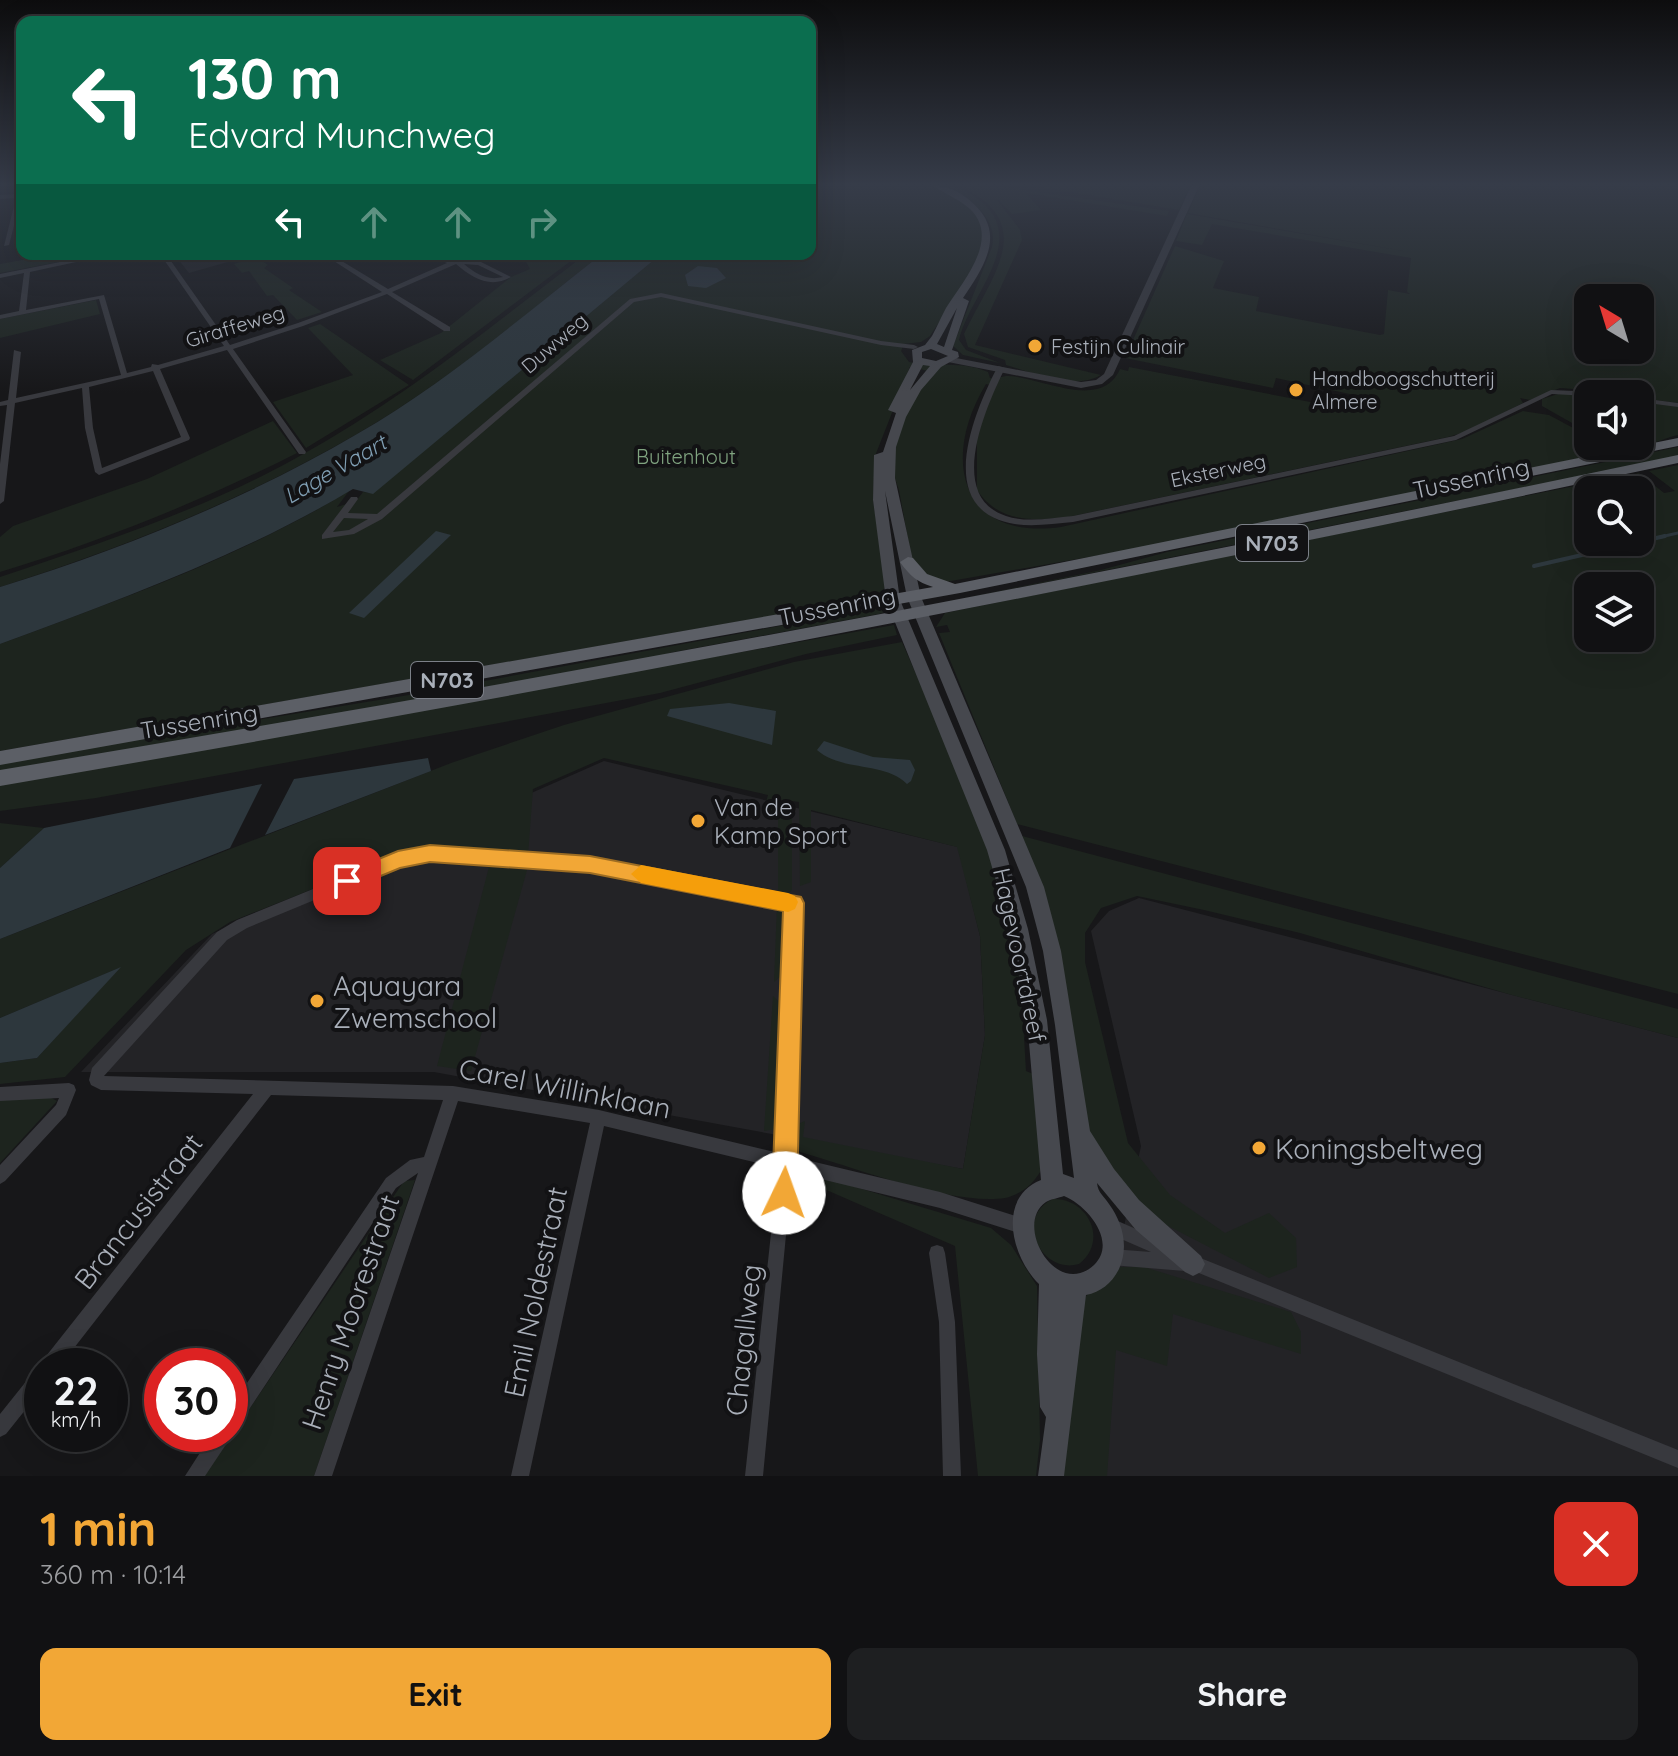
<!DOCTYPE html>
<html lang="en">
<head>
<meta charset="utf-8">
<style>
  body { margin:0; font-family:Quicksand,sans-serif; background:#1e1f21; color:#f1f3f6; height:100vh; display:flex; flex-direction:column; font-size:30px; white-space:nowrap }
  * { box-sizing:border-box; margin:0 }
  p { font-size:26px; color:#9c9da0 }
  .icon { flex:none; width:44px; height:44px; fill:none; stroke:currentColor; stroke-width:2; stroke-linecap:round; stroke-linejoin:round }
  .map { position:relative; height:1476px; overflow:hidden }
  .sheet { display:flex; flex-direction:column; background:#111113; flex:1 }
  .sheet>* { flex:none }
  .banner { position:absolute; left:16px; top:16px; width:800px; height:244px; border-radius:16px; box-shadow:0 8px 32px #0002,0 0 0 2px #303133; background:#0b6e4f; color:#fff; overflow:hidden }
  .needle { width:52px; rotate:322deg }
  .controls { position:absolute; left:1574px; top:284px; display:grid; gap:16px }
  .controls a { display:grid; place-items:center; width:80px; height:80px; border-radius:16px; background:#111113; box-shadow:0 8px 32px #0002,0 0 0 2px #303133; font-size:40px }
  .speed { position:absolute; left:24px; top:1348px; display:flex; gap:16px; font-size:40px; font-weight:700; text-align:center }
  .speed>* { display:grid; place-content:center; width:104px; height:104px; border-radius:50%; background:#111113; box-shadow:0 8px 32px #0002,0 0 0 2px #303133; line-height:1 }
  .speed small { font-size:20px; font-weight:400 }
  .speed .limit { border:12px solid #d22; background:#fff; color:#111 }
  .pin { position:absolute; display:grid; place-items:center; width:68px; height:68px; color:#fff; margin:-34px; border-radius:16px; box-shadow:0 4px 12px #0006 }
  .me { position:absolute; width:88px; margin:-44px; rotate:3deg; stroke-linejoin:round; filter:drop-shadow(0 0 6px #0008) }
  .turn { display:flex; align-items:center; gap:28px; height:168px; padding:0 40px; font-size:36px }
  .turn .icon { width:104px; height:104px; stroke-width:2.5 }
  .turn b { display:block; font-size:56px; line-height:68px }
  .lanes { display:flex; align-items:center; height:76px; padding:0 40px; background:#0003; justify-content:center; gap:40px; direction:ltr }
  .lanes .off { opacity:.35 }
  .round { display:grid; place-items:center; flex:none; width:84px; height:84px; border-radius:16px; background:#1e1f21 }
  .overview { display:flex; align-items:center; justify-content:space-between; height:136px; padding:0 40px }
  h1 { font-size:48px; font-weight:700; line-height:60px; color:#f2a736 }
  .cta { display:flex; gap:16px; margin-top:auto; padding:16px 40px }
  .cta a { flex:1; height:92px; border-radius:16px; background:#f2a736; color:#111; font-size:32px; font-weight:700; line-height:92px; text-align:center }
  .cta a+a { background:#1e1f21; color:#f1f3f6 }
  .map>svg:first-child { display:block }
  .built { fill:#232326 }
  .green { fill:#1d241e; fill-rule:evenodd }
  .water { fill:#2d373d }
  .lines { fill:none; stroke-linecap:round; stroke-linejoin:round }
  .stream-far1 { stroke:#2d373d; stroke-width:3 }
  .stream { stroke:#2d373d; stroke-width:4 }
  .minor { fill:#38393e; fill-rule:evenodd }
  .tertiary { fill:#38393e; fill-rule:evenodd }
  .secondary { fill:#46484e; fill-rule:evenodd }
  .trunk { fill:#5c5f66; fill-rule:evenodd }
  .route { fill:#f2a736; stroke:#9d6d23; stroke-width:2 }
  .slow { fill:#f59e0b }
  .poi-dot { fill:#f2a736; stroke:#121214; stroke-width:3 }
  .labels { text-anchor:middle; dominant-baseline:central; stroke-width:8; stroke-linejoin:round; paint-order:stroke }
  .far-street-label { font-size:20px; fill:#a9afb9; stroke:#121214 }
  .far-poi-label { font-size:20px; fill:#a9afb9; stroke:#121214; text-anchor:start }
  .far-park-label { font-size:20px; fill:#80a480; stroke:#121214 }
  .far-water-label { font-size:22px; font-style:italic; fill:#809fb4; stroke:#121214 }
  .shield { fill:#121214; stroke:#7c8088; stroke-width:2 }
  .shield-label { font-size:22px; font-weight:bold; fill:#a9afb9 }
  .street-label { font-size:24px; fill:#a9afb9; stroke:#121214 }
  .poi-label { font-size:24px; fill:#a9afb9; stroke:#121214; text-anchor:start }
  .near-poi-label { font-size:28px; fill:#a9afb9; stroke:#121214; text-anchor:start }
  .near-street-label { font-size:28px; fill:#a9afb9; stroke:#121214 }
</style>
</head>
<body>
<div class="map">
<svg width="1678" height="1476" viewBox="0 0 1678 1476">
  <rect width="100%" height="100%" fill="#171719"/>
  <g class="built">
    <path d="M174 254H256L189 273Z"/>
    <path d="M604 761 958 847 980 936 985 1035 963 1169 434 1072H81L212 934Z"/>
    <path d="M1139 898 1678 1038V1476H1097L1112 1283 1141 1146 1091 931 1109 911Z"/>
  </g>
  <g class="green">
    <path d="M810 186C842 186 904 180 932 186 954 191 987 216 984 240 980 269 946 311 930 336L921 342 904 344 901 351 909 362C938 368 960 360 988 372L990 378C998 380 1000 376 1008 376 1041 377 1101 412 1120 369L1128 371 1129 367 1352 410 1354 395 1276 378 1273 388 1125 358 1175 246 1224 261 1213 288 1259 297 1256 311 1380 335 1384 334 1388 290 1410 294 1407 292 1411 258 1212 224 1202 245 1176 241 1187 214 1415 253 1188 213 1200 186H1678V403L1640 398V394L1560 388 1530 400 1520 398 1523 403 1465 432 1448 437 1068 517C1033 521 999 523 977 490V430L995 386 986 384C941 458 959 541 1061 527L1462 439 1523 411 1549 415 1588 436V446L1607 449 1593 452 1590 458 1146 547 945 582 933 580 912 561 899 490 890 464 906 410 933 372 910 367 875 456 873 500 886 587 873 598 0 751V644C118 600 241 557 349 491L337 507 356 501 363 492 373 493 661 254H810ZM1588 298H1640V350H1588Z"/>
    <path d="M942 186C958 186 970 192 982 202 1028 242 969 296 959 340L966 350 1000 363 963 355 953 346 992 247C999 216 967 197 942 186Z"/>
    <path d="M960 186H998L1169 211 1167 216 1026 193 1041 210 1012 214 995 197 1020 230 1022 240 975 345 1101 375C1073 391 1034 373 1006 365L1005 360 968 347 964 334C991 276 1040 224 960 186Z"/>
    <path d="M1035 186H1190L1179 210Z"/>
    <path d="M56 254H101L0 273V264Z"/>
    <path d="M540 254H580L413 380 380 360 441 333 511 277 530 269 526 262Z"/>
    <path d="M586 254H602C523 316 445 384 357 434 245 499 123 548 0 587V577C101 543 205 509 298 457 402 400 493 325 586 254Z"/>
    <path d="M256 257 268 265 264 268 293 288 289 290 322 312 297 320 273 295 267 296 249 271 242 273 234 264Z"/>
    <path d="M96 300 100 314 0 338V319Z"/>
    <path d="M320 324 409 385 306 448 273 402 353 375 308 328Z"/>
    <path d="M1558 394H1588V432L1542 406V399Z"/>
    <path d="M1640 401 1678 406V435C1664 438 1654 445 1638 446Z"/>
    <path d="M273 421 297 453C202 501 102 541 0 572V537L13 526 147 479Z"/>
    <path d="M1678 447V457L930 605 1101 570 1167 552Z"/>
    <path d="M1678 465V994L1017 824 939 633 950 632 947 625 936 627 945 613 1639 473 1664 493 1675 491 1649 471ZM1588 490H1640V542H1588ZM1588 586H1640V638H1588Z"/>
    <path d="M887 606 891 610 879 614 674 652 626 665 0 773V762L409 695Z"/>
    <path d="M894 625 897 635 806 654 660 693 96 798 0 811V784Z"/>
    <path d="M902 642 989 841 1019 951 1026 1071 1033 1074 1042 1168C1036 1182 1021 1195 1005 1198 952 1206 854 1167 800 1152L794 1145 793 1126 805 1121 803 1137 963 1169 985 1035 980 936 957 847 811 810V882L800 886 799 802 792 801V890L789 893H778V819L764 809 768 795 604 758 533 789 528 855 429 848 390 858 230 922 186 950 65 1077 0 1084V1063L37 1058 119 968 0 1018V939L451 763 564 725 794 662Z"/>
    <path d="M0 823 44 828 0 868Z"/>
    <path d="M1022 836 1678 1009V1038L1512 995 1300 933 1204 910 1137 896 1101 908 1085 933V962L1128 1143 1170 1195 1225 1233 1269 1213 1296 1238 1297 1267 1269 1278 1141 1212 1088 1137Z"/>
    <path d="M489 867 527 870 471 1071 437 1066Z"/>
    <path d="M777 905 786 912 784 973 774 982Z"/>
    <path d="M773 996 784 1006 776 1129 764 1131Z"/>
    <path d="M48 1096 57 1101 0 1163V1100Z"/>
    <path d="M809 1173 991 1228 1011 1245 1037 1286 1040 1440 1036 1476H978L955 1246 808 1182Z"/>
    <path d="M415 1180 314 1476H204L404 1181Z"/>
    <path d="M1053 1199C1088 1198 1109 1241 1079 1264 1040 1275 1014 1217 1053 1199Z"/>
    <path d="M1120 1267H1144L1291 1312 1301 1332V1354L1173 1314 1167 1366 1116 1350 1107 1476H1061L1078 1317 1086 1296Z"/>
  </g>
  <g class="water">
    <path d="M602 254H661L373 494 353 489C243 555 119 600 0 644V587C123 549 246 499 357 434 445 384 522 316 602 254Z"/>
    <path d="M698 266 717 268 726 278 706 288 688 286 685 275Z"/>
    <path d="M436 531 451 535 364 618 349 613Z"/>
    <path d="M729 703 776 711 772 745 667 716 670 709Z"/>
    <path d="M824 741 873 757 910 760 915 770 911 781 907 784C884 761 842 772 817 750Z"/>
    <path d="M428 758 431 771 265 835 294 779Z"/>
    <path d="M262 784 230 848 0 939V868L44 828Z"/>
    <path d="M121 967 37 1058 0 1063V1018Z"/>
  </g>
  <g class="lines">
    <path class="stream-far1" d="M1656 538 1678 533"/>
    <path class="stream" d="M1534 566 1665 536"/>
    <g class="minor">
      <path d="M22 194 9 245 4 246 16 198 0 199V195Z"/>
      <path d="M100 254H113L30 272 26 310 104 295 127 373 151 367 152 364 158 365 224 346 160 254H166L230 345 298 323 382 292 323 254H330L388 289 447 263 429 254H437L452 261 466 254H474L463 260 481 262 511 277C491 289 472 278 456 264L392 292 450 327V331H444L387 294 303 326 233 349 306 452 305 454H299L227 350 160 369 190 438 189 440 99 475 95 472 85 428 82 388 15 403 4 501 0 504V464L7 405 0 406V402L8 400 14 350 21 352 16 398 121 375 99 299 0 319V315L19 311 24 273 0 278V274ZM464 264 478 265 503 277C487 281 476 274 464 264ZM153 371 181 437 102 468 93 428 89 387Z"/>
      <path d="M661 293 881 341 914 345 918 347 914 349 881 345 661 297 634 302 382 519 354 534 322 539V535L351 497H357L358 499 348 513 377 514 630 299ZM344 518 368 519 349 530 333 532Z"/>
      <path d="M998 366 1005 368C987 405 945 496 1006 516 1027 523 1051 518 1073 516L1454 436 1551 390 1600 392 1604 394H1588V396L1552 394 1456 440 1073 522C1049 524 1023 529 999 520 937 497 977 406 998 366Z"/>
      <path d="M1640 398 1678 403V407L1640 402Z"/>
      <path d="M430 849 590 860 797 899 799 903 794 1157 940 1192 1022 1218 1028 1220 1030 1226 1028 1232 1022 1234 940 1208 792 1172 763 1476H745L778 1168 604 1126 529 1476H511L590 1123 458 1101 332 1476H314L418 1173 396 1188 236 1429 231 1431 232 1434 229 1440 205 1476H185L212 1434H230V1408L386 1178 410 1160 424 1157 443 1100 271 1095 60 1366H42V1389L6 1434 0 1437V1414L36 1369 41 1367 43 1360 253 1094 101 1090 91 1085 89 1080 92 1068 217 932 237 920 394 856ZM430 859 590 870 787 907 779 1153 599 1110 453 1086 104 1076 227 940 247 928 399 865Z"/>
      <path d="M69 1083 74 1085 76 1090 66 1115 5 1181 0 1184V1165L56 1105 59 1098 0 1101V1087Z"/>
      <path d="M1111 1218 1172 1245 1174 1251 1173 1254 1189 1257 1193 1255 1678 1450V1468L1189 1269 1185 1271 1111 1265 1105 1263 1103 1257 1105 1251 1111 1249 1151 1252 1105 1232 1103 1226 1105 1220Z"/>
      <path d="M937 1245 943 1247 945 1253 955 1322 961 1476H943L939 1322 929 1253 931 1247Z"/>
    </g>
    <path class="tertiary" d="M1191 186H1199L1113 375 1102 384 1081 388 948 362 946 360 951 357 1081 382 1096 380 1104 374Z"/>
    <path class="secondary" d="M934 186C947 186 958 191 968 199 1008 230 986 264 963 298L969 301 952 350 958 352 959 357 941 367 921 390 906 417 896 447 895 478 921 597 1044 887 1061 951 1090 1131 1114 1169 1139 1200 1201 1256 1205 1264 1201 1272 1193 1276 1185 1272 1136 1230 1097 1183C1098 1193 1104 1196 1109 1204 1123 1223 1129 1247 1119 1269 1112 1283 1101 1292 1086 1295L1064 1476H1038L1046 1417 1040 1407 1037 1354 1039 1284C1012 1258 996 1198 1041 1180L1027 1020 1010 929 987 850 886 600 873 500 874 455 883 452 896 413 888 410 913 362 912 350 925 345 932 336C937 327 941 317 946 308 963 281 1001 239 970 209 959 199 945 194 934 186ZM957 308 944 347 937 344ZM931 349 948 356 936 361 922 358V352ZM923 365 930 366 910 390ZM885 491 907 597 1026 887 1043 951 1055 1025 1074 1178 1063 1174 1047 1020 1028 929 1005 850 900 600ZM1064 1196C1087 1205 1118 1242 1094 1265 1056 1300 1013 1224 1046 1202 1051 1199 1059 1198 1064 1196Z"/>
    <g class="trunk">
      <path d="M1678 438V446L960 593 0 765V751L933 587C917 582 910 576 900 562L908 557 913 558 927 574 955 584Z"/>
      <path d="M1678 455V463C1121 582 562 690 0 786V770C562 677 1121 572 1678 455Z"/>
    </g>
  </g>
  <linearGradient id="sky" x2="0" y2="1"><stop stop-color="#0d0d0e"/><stop offset="0.47" stop-color="#363c49"/><stop offset="1" stop-color="#363c49" stop-opacity="0"/></linearGradient>
  <rect width="1678" height="393" fill="url(#sky)"/>
  <path class="route" d="M430 845 590 856 801 897 804 903 797 1193 793 1202 784 1205 775 1202 772 1193 783 911 590 873 430 862 400 868 347 890 340 887 337 881 340 875 398 851Z"/>
  <path class="slow" d="M641 865 788 893 795 896 798 902 795 909 788 912 641 883 631 874Z"/>
  <g class="poi-dot">
    <circle cx="1035" cy="346" r="8"/>
    <circle cx="1296" cy="390" r="8"/>
    <circle cx="698" cy="821" r="8"/>
    <circle cx="317" cy="1001" r="8"/>
    <circle cx="1259" cy="1148" r="8"/>
  </g>
  <g class="labels">
    <g class="far-street-label">
      <text transform="translate(235 326) rotate(-17)">Giraffeweg</text>
      <text transform="translate(554 343) rotate(-41)">Duwweg</text>
      <text transform="translate(1218 470) rotate(-12)">Eksterweg</text>
    </g>
    <g class="far-poi-label">
      <text x="1051" y="346">Festijn Culinair</text>
      <text x="1312" y="378">Handboogschutterij<tspan x="1312" dy="23">Almere</tspan></text>
    </g>
    <g class="far-park-label">
      <text x="686" y="456">Buitenhout</text>
    </g>
    <g class="far-water-label">
      <text transform="translate(335 469) rotate(-30)">Lage Vaart</text>
    </g>
    <g class="shield">
      <rect x="1236" y="525" width="72" height="36" rx="6"/>
      <rect x="411" y="662" width="72" height="36" rx="6"/>
    </g>
    <g class="shield-label">
      <text x="1272" y="543">N703</text>
      <text x="447" y="680">N703</text>
    </g>
    <g class="street-label">
      <text transform="translate(1471 478) rotate(-12)">Tussenring</text>
      <text transform="translate(837 606) rotate(-11)">Tussenring</text>
      <text transform="translate(199 721) rotate(-9)">Tussenring</text>
      <text transform="translate(1020 955) rotate(78)">Hagevoortdreef</text>
    </g>
    <g class="poi-label">
      <text x="714" y="807">Van de<tspan x="714" dy="28">Kamp Sport</tspan></text>
    </g>
    <g class="near-poi-label">
      <text x="333" y="985">Aquayara<tspan x="333" dy="32">Zwemschool</tspan></text>
      <text x="1275" y="1148">Koningsbeltweg</text>
    </g>
    <g class="near-street-label">
      <text transform="translate(565 1088) rotate(11)">Carel Willinklaan</text>
      <text transform="translate(138 1211) rotate(-52)">Brancusistraat</text>
      <text transform="translate(535 1292) rotate(-78)">Emil Noldestraat</text>
      <text transform="translate(350 1312) rotate(-71)">Henry Moorestraat</text>
      <text transform="translate(743 1340) rotate(-84)">Chagallweg</text>
    </g>
  </g>
</svg>
<div class="controls">
<a><svg class="needle" viewBox="-14 -14 28 28"><path d="M0-13l5 13h-10z" fill="#e53935"/><path d="M0 13l5-13h-10z" fill="#9c9da0"/></svg></a>
<a><svg class="icon" aria-label="sound" viewBox="0 0 24 24"><path d="M4 9h4l5-4v14l-5-4H4zM17 9q2 3 0 6"/></svg></a>
<a><svg class="icon" aria-label="search" viewBox="0 0 24 24"><circle cx="10" cy="10" r="6"/><path d="M15 15l6 6"/></svg></a>
<a><svg class="icon" aria-label="layers" viewBox="0 0 24 24"><path d="M12 4l9 5-9 5-9-5zM3 14l9 5 9-5"/></svg></a>
</div>
<div class="speed"><div>22<small>km/h</small></div><div class="limit">30</div></div>
<div class="pin" style="left:347px;top:881px;background:#d93025"><svg class="icon" aria-label="arrive" viewBox="0 0 24 24"><path d="M6 21V4h12l-3 4 3 4H6"/></svg></div>
<svg class="me" style="left:784px;top:1193px" viewBox="-20 -20 40 40"><circle r="19" fill="#fff"/><path d="M0-13L10 11 0 6-10 11z" fill="#f2a736"/></svg>
<div class="banner">
<div class="turn"><svg class="icon" aria-label="left" viewBox="0 0 24 24"><path d="M17 20v-9H6M10 6l-5 5 5 5"/></svg><div><b>130 m</b>Edvard Munchweg</div></div>
<div class="lanes"><svg class="icon" aria-label="left" viewBox="0 0 24 24"><path d="M17 20v-9H6M10 6l-5 5 5 5"/></svg><svg class="icon off" aria-label="ahead" viewBox="0 0 24 24"><path d="M12 20V5M6 11l6-6 6 6"/></svg><svg class="icon off" aria-label="ahead" viewBox="0 0 24 24"><path d="M12 20V5M6 11l6-6 6 6"/></svg><svg class="icon off" aria-label="right" viewBox="0 0 24 24"><path d="M7 20v-9h11M14 6l5 5-5 5"/></svg></div>
</div>
</div>
<section class="sheet">
<div class="overview"><div><h1>1 min</h1><p>360 m · 10:14</p></div><a class="round" style="background:#d93025;color:#fff"><svg class="icon" aria-label="close" viewBox="0 0 24 24"><path d="M6 6l12 12M18 6L6 18"/></svg></a></div>
<div class="cta"><a>Exit</a><a>Share</a></div>
</section>
</body>
</html>
